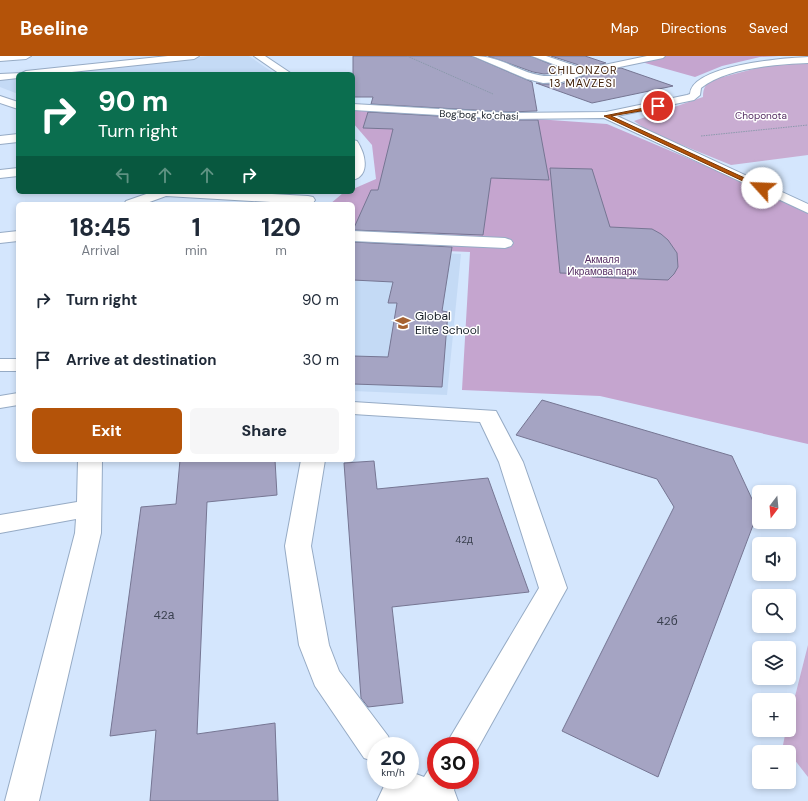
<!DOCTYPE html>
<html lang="en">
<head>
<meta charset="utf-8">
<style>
  body { margin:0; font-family:"DM Sans",sans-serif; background:#f6f6f7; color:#1f2937; height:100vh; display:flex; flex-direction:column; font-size:15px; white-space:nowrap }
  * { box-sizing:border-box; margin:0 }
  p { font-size:13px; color:#747a83 }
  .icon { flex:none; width:22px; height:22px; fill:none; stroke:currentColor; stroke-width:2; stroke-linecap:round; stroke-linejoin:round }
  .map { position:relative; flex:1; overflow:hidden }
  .side { position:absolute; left:16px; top:146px; width:339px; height:260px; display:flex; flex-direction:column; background:#fff; border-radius:6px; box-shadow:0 2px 6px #0003 }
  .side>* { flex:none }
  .top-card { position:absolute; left:16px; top:16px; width:339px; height:122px; border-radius:6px; box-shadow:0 2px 6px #0003; background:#0b6e4f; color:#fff; overflow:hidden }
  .needle { width:26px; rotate:196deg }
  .fabs { position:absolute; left:752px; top:429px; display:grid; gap:8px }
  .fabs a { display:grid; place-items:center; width:44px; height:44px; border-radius:6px; background:#fff; box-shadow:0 2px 6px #0003; font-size:20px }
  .speed { position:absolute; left:367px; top:681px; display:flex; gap:8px; font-size:20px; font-weight:700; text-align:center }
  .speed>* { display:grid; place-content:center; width:52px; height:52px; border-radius:50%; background:#fff; box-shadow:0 2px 6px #0003; line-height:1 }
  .speed small { font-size:10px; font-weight:400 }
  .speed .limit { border:6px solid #d22; background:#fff; color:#111 }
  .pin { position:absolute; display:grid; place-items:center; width:34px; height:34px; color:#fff; margin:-17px; border:2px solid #fff; border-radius:50%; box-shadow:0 1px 4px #0007 }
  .me { position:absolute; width:44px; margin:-22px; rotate:295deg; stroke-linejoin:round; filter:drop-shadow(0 0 3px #0008) }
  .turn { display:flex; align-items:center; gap:14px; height:84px; padding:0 16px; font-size:18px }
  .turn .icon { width:52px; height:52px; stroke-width:2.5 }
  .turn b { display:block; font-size:28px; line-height:34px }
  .lanes { display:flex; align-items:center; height:38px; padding:0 16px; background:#0003; justify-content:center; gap:20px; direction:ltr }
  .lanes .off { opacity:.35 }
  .eta { display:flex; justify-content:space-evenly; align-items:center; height:68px; text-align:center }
  .eta b { font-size:24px; font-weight:800; line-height:28px }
  .cta { display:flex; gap:8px; margin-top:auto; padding:8px 16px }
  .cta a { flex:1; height:46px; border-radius:6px; background:#b45309; color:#fff; font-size:16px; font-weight:800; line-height:46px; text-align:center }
  .cta a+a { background:#f6f6f7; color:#1f2937 }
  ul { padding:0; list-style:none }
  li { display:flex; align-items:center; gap:12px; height:60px; padding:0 16px }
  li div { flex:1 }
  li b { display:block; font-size:15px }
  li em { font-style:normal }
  header { display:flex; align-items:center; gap:24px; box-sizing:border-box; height:56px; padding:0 20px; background:#b45309; color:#fff }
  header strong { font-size:19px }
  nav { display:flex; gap:22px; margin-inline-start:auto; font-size:14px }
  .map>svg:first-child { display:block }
  .built { fill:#c4daf5 }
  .green { fill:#c9add2 }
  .forest { fill:#c5a5cf }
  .building { fill:#a5a4c3; stroke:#767693 }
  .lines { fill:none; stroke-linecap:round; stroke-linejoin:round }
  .minor-casing { stroke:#96abc5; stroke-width:2 }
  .path { stroke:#8b99ac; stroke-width:1; stroke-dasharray:1.5 1; stroke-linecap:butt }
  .minor { fill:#fff; fill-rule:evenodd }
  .route { fill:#b45309; stroke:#753606 }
  .labels { text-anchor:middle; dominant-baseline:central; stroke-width:3; stroke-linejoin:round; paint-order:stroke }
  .far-street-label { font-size:10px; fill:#151d27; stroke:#fff }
  .far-park-label { font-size:10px; fill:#552d62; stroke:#fff }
  .number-label { font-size:10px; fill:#393f4e }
  .far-neighbourhood-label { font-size:11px; letter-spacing:1px; fill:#402009; stroke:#fff }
  .poi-label { font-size:12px; fill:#151d27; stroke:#fff; text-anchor:start }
  .near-number-label { font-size:12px; fill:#393f4e }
</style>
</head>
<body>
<header>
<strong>Beeline</strong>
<nav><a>Map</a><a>Directions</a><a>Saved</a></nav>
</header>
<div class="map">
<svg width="808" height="745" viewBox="0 0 808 745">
  <rect width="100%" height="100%" fill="#d4e6fd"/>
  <g class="built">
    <path d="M208 0H249L275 18H47Z"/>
    <path d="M18 21V38L0 31V24Z"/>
    <path d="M353 193 461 198 447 339 353 335Z"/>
  </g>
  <g class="green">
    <path d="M808 7V99L731 109 650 76 634 65 703 41C703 31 706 27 715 23L769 9Z"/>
    <path d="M808 589V721L783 689 786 674H789V664Z"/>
  </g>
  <g class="forest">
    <path d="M665 0H779L760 1 722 10 695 21 638 5Z"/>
    <path d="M353 50 607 68 808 153V388L600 340 462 334 470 196 353 191V148H330L343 137 353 136V133L376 123 372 89 353 67Z"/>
  </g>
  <g class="building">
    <path d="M353 0H472L532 26 537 55 508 56 371 48 373 41H353Z"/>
    <path d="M488 0H531L569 16 544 18 533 16Z"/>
    <path d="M551 0H585L606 7 585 11Z"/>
    <path d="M621 12 673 30 592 47 536 27 543 28H562L586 19Z"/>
    <path d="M368 56 508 64H538L549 124 491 122 483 179 353 174 371 134H378L393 73 363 72Z"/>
    <path d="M550 112 592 113 610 171 652 173 661 178 668 184 677 197 678 211 674 218 668 224 592 221V218L560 217Z"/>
    <path d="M353 186 452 191 442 255 448 256 442 331 353 328V300L388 301 397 247H388L393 226 353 224Z"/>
    <path d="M542 344 732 400 758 456 658 721 562 675 674 451 657 423 516 379Z"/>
    <path d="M180 404H275L277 439 207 446 197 678 275 667 278 745H150L156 674 110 680 141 451 176 448Z"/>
    <path d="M374 405 377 433 488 422 529 536 392 551 403 647 368 651 361 642 344 407Z"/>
  </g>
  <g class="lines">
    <g class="minor-casing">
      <g id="minor">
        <path d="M0 0H31L26 3 0 5Z"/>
        <path d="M168 0H199L194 3 53 18H18V22L0 24V18L22 17 26 15Z"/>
        <path d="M254 0H265L292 18H280Z"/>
        <path d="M473 0C514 0 527 31 574 16L532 0H546L585 13 647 0H665L663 2 586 18 562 26 543 27 527 23Z"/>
        <path d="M808 1V7C777 8 726 12 701 32L700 39 694 44 617 60 808 148V157L604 62 508 63 353 54V48L508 57 606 56 687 39 690 38C692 9 785 2 808 1Z"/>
        <path d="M0 40 18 46V53L0 47Z"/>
        <path d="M18 78V86L0 88V80Z"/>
        <path d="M353 84 357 85C365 97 371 119 353 124Z"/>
        <path d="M18 112V120L0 122V114Z"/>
        <path d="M152 136H238L308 140 313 141 315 144 313 147 304 148 166 140 144 148H124L126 145Z"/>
        <path d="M18 175V185L0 187V177Z"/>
        <path d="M353 175 505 182 511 184 513 187 511 190 505 192 353 185Z"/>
        <rect x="0" y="303" width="18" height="12"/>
        <path d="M18 337V349L0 352V340Z"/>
        <path d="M353 346 496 355 523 406 567 532 473 701 470 702V690H445L539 532 499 406 480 366 353 358Z"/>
        <path d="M78 404H102L101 477 39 745H5L75 477 76 463 0 477V459L77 446Z"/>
        <path d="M301 404H325L311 490 329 589 339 615 388 680 392 690H376V706L364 702 315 630 299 589 285 490Z"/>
        <path d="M436 710V724H458L454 734 458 745H377L385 728 383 724H410V712L416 718 424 721 429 713Z"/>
      </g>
    </g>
    <g class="path">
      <path d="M407 0 493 38"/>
      <path d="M701 80 808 69"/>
    </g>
    <use href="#minor" class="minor"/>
  </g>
  <path class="route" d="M659 49 658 52 611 60 764 131V133H760L604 60Z"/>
  <defs>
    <g id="school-bare" transform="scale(1.2)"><path d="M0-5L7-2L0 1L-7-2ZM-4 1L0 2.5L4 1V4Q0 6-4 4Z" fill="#a66232" stroke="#fff" stroke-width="2.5" paint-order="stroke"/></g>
  </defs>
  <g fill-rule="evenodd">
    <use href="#school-bare" x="403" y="267"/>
  </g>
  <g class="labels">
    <g class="far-street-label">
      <text transform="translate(479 59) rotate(2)">Bogʻbogʻ koʻchasi</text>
    </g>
    <g class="far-park-label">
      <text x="761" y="59">Choponota</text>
      <text x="602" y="203">Акмаля<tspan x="602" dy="12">Икрамова парк</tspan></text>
    </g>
    <g class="number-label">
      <text x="464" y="483">42д</text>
    </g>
    <g class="far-neighbourhood-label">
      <text x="583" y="14">CHILONZOR<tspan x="583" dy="13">13 MAVZESI</tspan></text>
    </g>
    <g class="poi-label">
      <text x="415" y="260">Global<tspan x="415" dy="14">Elite School</tspan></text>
    </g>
    <g class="near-number-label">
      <text x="164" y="559">42а</text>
      <text x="667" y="565">42б</text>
    </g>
  </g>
</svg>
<div class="fabs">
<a><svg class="needle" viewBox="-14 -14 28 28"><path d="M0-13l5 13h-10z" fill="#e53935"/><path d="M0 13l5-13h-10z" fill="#747a83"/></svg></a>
<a><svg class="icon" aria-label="sound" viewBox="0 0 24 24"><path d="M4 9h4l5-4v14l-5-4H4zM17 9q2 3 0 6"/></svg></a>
<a><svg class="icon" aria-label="search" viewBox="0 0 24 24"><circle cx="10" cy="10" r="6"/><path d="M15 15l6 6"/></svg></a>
<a><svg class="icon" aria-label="layers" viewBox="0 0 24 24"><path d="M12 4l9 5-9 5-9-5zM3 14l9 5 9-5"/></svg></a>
<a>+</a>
<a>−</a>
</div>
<div class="speed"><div>20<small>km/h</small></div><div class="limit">30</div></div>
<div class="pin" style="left:658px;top:50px;background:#d93025"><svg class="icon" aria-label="arrive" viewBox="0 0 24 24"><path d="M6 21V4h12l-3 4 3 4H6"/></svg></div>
<svg class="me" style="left:762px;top:132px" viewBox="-20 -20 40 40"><circle r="19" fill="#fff"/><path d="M0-13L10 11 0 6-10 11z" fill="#b45309"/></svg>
<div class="top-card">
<div class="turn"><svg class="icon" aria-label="right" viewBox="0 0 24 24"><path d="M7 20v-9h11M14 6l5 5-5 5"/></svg><div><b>90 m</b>Turn right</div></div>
<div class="lanes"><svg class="icon off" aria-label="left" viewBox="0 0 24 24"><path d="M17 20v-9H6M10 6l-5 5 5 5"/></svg><svg class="icon off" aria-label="ahead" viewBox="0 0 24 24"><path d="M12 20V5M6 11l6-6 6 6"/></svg><svg class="icon off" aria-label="ahead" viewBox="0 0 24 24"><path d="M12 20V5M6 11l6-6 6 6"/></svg><svg class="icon" aria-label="right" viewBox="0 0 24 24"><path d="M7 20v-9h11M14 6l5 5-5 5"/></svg></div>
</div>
<section class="side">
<div class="eta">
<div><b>18:45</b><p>Arrival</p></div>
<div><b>1</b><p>min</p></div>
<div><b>120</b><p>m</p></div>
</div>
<ul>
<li><svg class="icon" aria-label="right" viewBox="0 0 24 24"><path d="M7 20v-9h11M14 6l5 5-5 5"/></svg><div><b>Turn right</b></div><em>90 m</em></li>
<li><svg class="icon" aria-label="arrive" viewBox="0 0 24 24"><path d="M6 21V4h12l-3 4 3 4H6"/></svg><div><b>Arrive at destination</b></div><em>30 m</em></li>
</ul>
<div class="cta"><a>Exit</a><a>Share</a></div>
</section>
</div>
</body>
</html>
